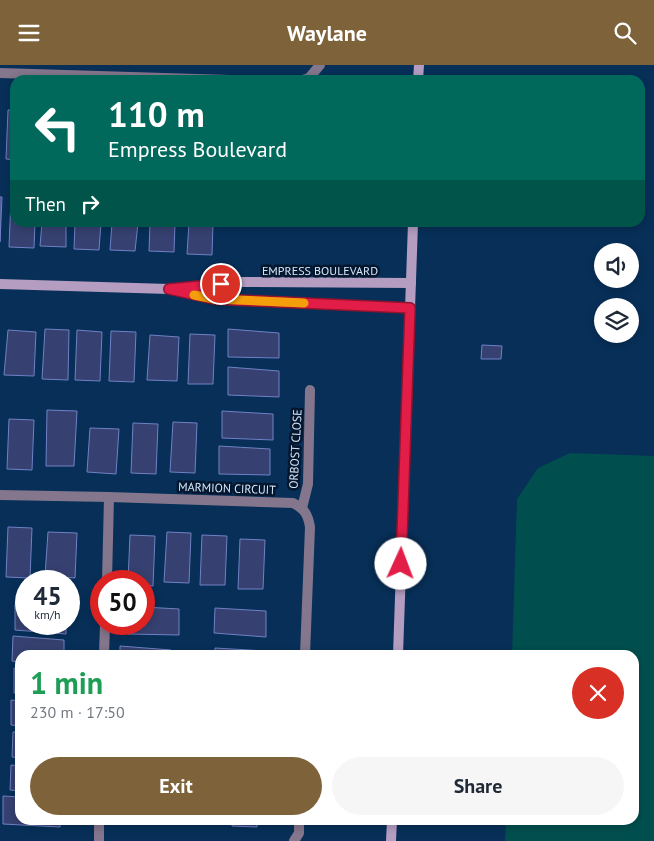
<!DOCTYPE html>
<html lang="en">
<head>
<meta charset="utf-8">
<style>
  body { margin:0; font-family:"PT Sans",sans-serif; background:#f6f6f7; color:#1f2937; height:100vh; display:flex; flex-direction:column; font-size:19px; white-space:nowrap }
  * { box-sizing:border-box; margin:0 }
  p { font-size:16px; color:#747a83 }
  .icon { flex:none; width:28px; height:28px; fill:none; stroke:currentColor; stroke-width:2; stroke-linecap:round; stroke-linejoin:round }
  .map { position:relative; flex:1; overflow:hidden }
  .sheet { position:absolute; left:15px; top:585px; width:624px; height:175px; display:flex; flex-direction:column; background:#fff; border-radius:15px; box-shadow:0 2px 8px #0003 }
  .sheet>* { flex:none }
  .hud { position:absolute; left:10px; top:10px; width:635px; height:152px; border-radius:15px; box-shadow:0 2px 8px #0003; background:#00695c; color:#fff; overflow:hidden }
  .controls { position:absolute; left:594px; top:178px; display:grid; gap:10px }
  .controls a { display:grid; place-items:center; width:45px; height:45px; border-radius:50%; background:#fff; box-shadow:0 2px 8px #0003; font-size:25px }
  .speed { position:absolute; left:15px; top:505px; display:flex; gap:10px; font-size:25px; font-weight:700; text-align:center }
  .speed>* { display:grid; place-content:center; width:65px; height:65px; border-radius:50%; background:#fff; box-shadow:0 2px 8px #0003; line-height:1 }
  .speed small { font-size:12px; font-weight:400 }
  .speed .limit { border:8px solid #d22; background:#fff; color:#111 }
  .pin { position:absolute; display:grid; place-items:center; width:42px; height:42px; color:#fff; margin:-21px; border:2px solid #fff; border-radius:50%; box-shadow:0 1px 5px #0007 }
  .me { position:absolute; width:55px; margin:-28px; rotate:2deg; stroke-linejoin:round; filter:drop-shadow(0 0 4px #0008) }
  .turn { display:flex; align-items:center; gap:18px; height:105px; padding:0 15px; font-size:22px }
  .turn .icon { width:65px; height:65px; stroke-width:2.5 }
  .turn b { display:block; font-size:35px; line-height:42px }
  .then { display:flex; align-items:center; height:48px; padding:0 15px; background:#0003; gap:10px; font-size:19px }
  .round { display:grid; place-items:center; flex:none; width:52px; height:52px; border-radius:26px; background:#f6f6f7 }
  .head { display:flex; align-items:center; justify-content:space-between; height:85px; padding:0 15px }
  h1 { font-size:30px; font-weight:700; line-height:38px; color:#1e9e55 }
  .action { display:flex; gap:10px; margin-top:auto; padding:10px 15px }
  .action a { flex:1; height:58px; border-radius:30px; background:#7d623a; color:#fff; font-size:20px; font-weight:700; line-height:58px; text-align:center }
  .action a+a { background:#f6f6f7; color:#1f2937 }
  header { display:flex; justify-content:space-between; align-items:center; height:65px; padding:0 15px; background:#7d623a; color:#fff; font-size:22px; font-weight:700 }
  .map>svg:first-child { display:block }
  .water { fill:#004f4e }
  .building { fill:#364171; stroke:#7081c5 }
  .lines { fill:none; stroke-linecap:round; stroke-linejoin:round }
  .street { stroke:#84768c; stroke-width:10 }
  .secondary { stroke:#b49dc1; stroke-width:10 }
  .route-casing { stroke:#92132f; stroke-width:12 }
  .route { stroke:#e11d48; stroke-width:9 }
  .slow { stroke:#f59e0b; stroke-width:9 }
  .labels { text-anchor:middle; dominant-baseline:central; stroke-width:5; stroke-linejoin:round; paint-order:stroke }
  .street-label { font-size:12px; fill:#d6e7fa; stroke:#04172e }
</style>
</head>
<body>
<header><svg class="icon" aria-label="menu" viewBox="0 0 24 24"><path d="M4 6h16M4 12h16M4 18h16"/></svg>Waylane<svg class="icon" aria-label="search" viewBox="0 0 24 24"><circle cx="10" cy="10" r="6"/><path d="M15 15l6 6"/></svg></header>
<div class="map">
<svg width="654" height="776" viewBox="0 0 654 776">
  <rect width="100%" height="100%" fill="#072f58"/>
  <path class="water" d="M570 388 654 391V776H505L506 755H634V590H512L517 434 538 403Z"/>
  <g class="building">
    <path d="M8 45H15V95L6 94Z"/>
    <path d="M0 132H2L0 177Z"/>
    <path d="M11 132 15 133V158H35L34 183 9 182Z"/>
    <path d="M42 158H66V182L40 181Z"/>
    <path d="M75 158H101L99 185 74 184Z"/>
    <path d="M112 158H138L135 186 110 185Z"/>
    <path d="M150 158H175L174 187 149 186Z"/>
    <path d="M189 158H213L212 190 187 189Z"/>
    <path d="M45 264 69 265 68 315 42 314Z"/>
    <path d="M228 264 279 268V293L228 292Z"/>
    <path d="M8 265 36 267 34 311 4 310Z"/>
    <path d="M77 265 102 267 100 316 75 315Z"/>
    <path d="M111 266 136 267 134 317 109 316Z"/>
    <path d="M190 269 215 270 213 319H188Z"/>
    <path d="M150 270 179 272 177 316 147 315Z"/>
    <path d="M482 280 502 281 501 294H481Z"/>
    <path d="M228 302 279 306V332L228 330Z"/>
    <path d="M47 345 77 346 74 401H46Z"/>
    <path d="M222 346 273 349V375L222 373Z"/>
    <path d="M9 354 34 355 32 405 7 404Z"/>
    <path d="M173 357 197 358 195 408 170 407Z"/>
    <path d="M133 358 158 359 156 409 131 408Z"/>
    <path d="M90 363 119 364 116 409 87 407Z"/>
    <path d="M219 381 270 384V410L219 409Z"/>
    <path d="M8 462 32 463 30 513 6 512Z"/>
    <path d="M48 467 77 468 75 513 45 511Z"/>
    <path d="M167 467 191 468 189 518 164 517Z"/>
    <path d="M130 470 155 471 153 521 144 520V516H128Z"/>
    <path d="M202 470 227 471 225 520H200Z"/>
    <path d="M240 474 265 475 263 524H238Z"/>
    <path d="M15 539 26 540V559H66V569L15 565Z"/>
    <path d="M144 542 179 544V570L128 569V559H144Z"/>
    <path d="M215 543 266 546V572L214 568Z"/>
    <path d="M13 571 64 575V590H20V597L12 596Z"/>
    <path d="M120 581 171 585V590H120Z"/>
    <path d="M215 583 266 586V590H215Z"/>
    <path d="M14 603H20V629L14 628Z"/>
    <path d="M11 635 20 636V661L11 660Z"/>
    <path d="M13 667H20V693L12 692Z"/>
    <path d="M11 700 20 701V726L10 725Z"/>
    <path d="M3 731 20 732V755H60V762L3 759Z"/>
    <path d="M119 755H144V757L119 756Z"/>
    <path d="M155 755H181L180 757 155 756Z"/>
    <path d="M193 755H218V759L193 758Z"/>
    <path d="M232 755H257V762L232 761Z"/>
  </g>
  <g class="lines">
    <g class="street">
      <path d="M0 8 230 15"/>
      <path d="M303 15 309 13 320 0"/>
      <path d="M0 430 109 432 293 438C305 444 308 450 310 462L305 590"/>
      <path d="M302 443 308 419 310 325"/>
      <path d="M107 516 109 432"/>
      <path d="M104 590 105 559"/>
      <path d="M99 776V755"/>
      <path d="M294 776 299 768V755"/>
    </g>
    <g class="secondary">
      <path d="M418 15 419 0"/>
      <path d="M0 219 169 224 238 217 411 218"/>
      <path d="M180 226 214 234 410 243"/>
      <path d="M398 590 413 158"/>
      <path d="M391 776 392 755"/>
    </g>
  </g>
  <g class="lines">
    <g class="route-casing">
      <path id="route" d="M221 219 169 224 214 234 410 243 401 499"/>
    </g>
    <use href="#route" class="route"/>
    <path class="slow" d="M194 230 214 234 304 238"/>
  </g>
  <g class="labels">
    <g class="street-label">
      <text x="320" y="205">EMPRESS BOULEVARD</text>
      <text transform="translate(295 384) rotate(-87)">ORBOST CLOSE</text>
      <text transform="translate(227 423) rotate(2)">MARMION CIRCUIT</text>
    </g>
  </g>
</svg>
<div class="controls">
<a><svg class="icon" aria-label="sound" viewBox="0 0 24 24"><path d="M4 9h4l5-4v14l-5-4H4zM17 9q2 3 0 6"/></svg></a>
<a><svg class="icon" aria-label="layers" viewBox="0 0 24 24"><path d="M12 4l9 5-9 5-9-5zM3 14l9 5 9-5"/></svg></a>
</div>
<div class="speed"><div>45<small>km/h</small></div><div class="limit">50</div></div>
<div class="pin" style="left:221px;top:219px;background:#d93025"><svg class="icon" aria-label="arrive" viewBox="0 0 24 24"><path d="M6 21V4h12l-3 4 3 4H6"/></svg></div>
<svg class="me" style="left:401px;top:499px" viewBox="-20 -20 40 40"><circle r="19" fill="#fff"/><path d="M0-13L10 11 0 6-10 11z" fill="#e11d48"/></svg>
<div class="hud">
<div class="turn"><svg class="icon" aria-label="left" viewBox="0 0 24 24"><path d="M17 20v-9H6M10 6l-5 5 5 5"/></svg><div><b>110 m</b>Empress Boulevard</div></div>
<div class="then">Then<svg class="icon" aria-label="right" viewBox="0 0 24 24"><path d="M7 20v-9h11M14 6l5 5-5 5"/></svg></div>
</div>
<section class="sheet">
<div class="head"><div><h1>1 min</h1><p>230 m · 17:50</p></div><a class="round" style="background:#d93025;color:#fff"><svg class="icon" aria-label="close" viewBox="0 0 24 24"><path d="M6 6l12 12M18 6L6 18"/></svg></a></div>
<div class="action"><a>Exit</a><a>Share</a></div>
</section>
</div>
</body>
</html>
